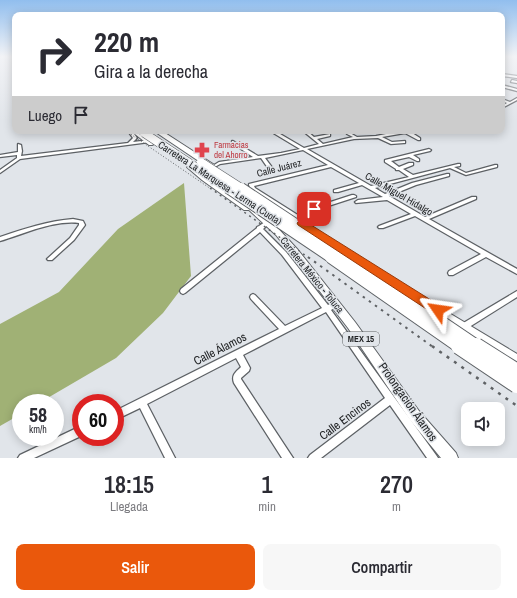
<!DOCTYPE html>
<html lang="es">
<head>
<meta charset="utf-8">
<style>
  body { margin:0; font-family:"Archivo Narrow",sans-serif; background:#f7f7f7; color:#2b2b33; height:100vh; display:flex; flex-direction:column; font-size:15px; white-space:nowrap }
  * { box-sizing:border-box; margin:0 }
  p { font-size:13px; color:#7c7c81 }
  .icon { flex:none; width:22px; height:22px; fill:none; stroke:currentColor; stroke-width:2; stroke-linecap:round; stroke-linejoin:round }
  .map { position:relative; height:458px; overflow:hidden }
  .panel { display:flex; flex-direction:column; background:#fff; flex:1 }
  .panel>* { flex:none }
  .banner { position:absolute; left:12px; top:12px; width:493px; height:122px; border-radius:8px; box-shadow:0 2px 10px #0003; background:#fff; color:#2b2b33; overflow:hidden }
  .fabs { position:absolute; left:461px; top:402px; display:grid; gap:8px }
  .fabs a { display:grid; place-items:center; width:44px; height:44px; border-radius:8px; background:#fff; box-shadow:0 2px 10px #0003; font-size:20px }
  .speed { position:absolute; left:12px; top:394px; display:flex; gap:8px; font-size:20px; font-weight:700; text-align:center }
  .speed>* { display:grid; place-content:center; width:52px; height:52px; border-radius:50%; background:#fff; box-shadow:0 2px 10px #0003; line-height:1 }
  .speed small { font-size:10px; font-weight:400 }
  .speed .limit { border:6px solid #d22; background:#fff; color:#111 }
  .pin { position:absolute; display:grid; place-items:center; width:34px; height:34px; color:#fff; margin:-17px; border-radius:8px; box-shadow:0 2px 6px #0006 }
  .me { position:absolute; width:44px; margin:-22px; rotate:302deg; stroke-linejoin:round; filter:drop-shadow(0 0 3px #0008) }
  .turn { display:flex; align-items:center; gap:14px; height:84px; padding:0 16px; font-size:18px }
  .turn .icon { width:52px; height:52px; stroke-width:2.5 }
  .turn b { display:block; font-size:28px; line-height:34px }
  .then { display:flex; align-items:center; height:38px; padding:0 16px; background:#0003; gap:8px; font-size:15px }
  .eta { display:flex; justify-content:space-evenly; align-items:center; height:68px; text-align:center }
  .eta b { font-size:24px; font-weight:600; line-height:28px }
  .cta { display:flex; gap:8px; margin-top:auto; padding:8px 16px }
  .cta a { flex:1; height:46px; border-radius:8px; background:#ea580c; color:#fff; font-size:16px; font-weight:600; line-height:46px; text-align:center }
  .cta a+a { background:#f7f7f7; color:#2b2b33 }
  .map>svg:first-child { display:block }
  .forest { fill:#a0b175 }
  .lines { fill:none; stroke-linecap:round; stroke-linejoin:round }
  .street-casing { stroke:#5d6165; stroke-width:2.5 }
  .primary-casing { stroke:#5d6165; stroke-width:2 }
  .highway-casing { stroke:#5d6165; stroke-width:2 }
  .street { fill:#fff; fill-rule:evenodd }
  .primary { fill:#fff; fill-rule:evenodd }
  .highway { fill:#fff; fill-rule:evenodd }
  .rail-far3 { stroke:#5f6265; stroke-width:1; stroke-dasharray:1 2; stroke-linecap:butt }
  .rail-far2 { stroke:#5f6265; stroke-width:1.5; stroke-dasharray:2 4; stroke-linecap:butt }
  .rail-far1 { stroke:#5f6265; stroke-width:2; stroke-dasharray:2.5 5; stroke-linecap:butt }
  .rail { stroke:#5f6265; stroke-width:2.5; stroke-dasharray:3 6; stroke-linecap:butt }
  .highway-bridge-far4-casing { stroke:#5d6165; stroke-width:7; stroke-linecap:butt }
  .highway-bridge-far3-casing { stroke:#5d6165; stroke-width:9; stroke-linecap:butt }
  .highway-bridge-far2-casing { stroke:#5d6165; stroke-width:12; stroke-linecap:butt }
  .highway-bridge-far1-casing { stroke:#5d6165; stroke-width:14; stroke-linecap:butt }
  .highway-bridge-casing { stroke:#5d6165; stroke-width:18; stroke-linecap:butt }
  .highway-bridge-far4 { stroke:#fff; stroke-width:6 }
  .highway-bridge-far3 { stroke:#fff; stroke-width:8 }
  .highway-bridge-far2 { stroke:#fff; stroke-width:10 }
  .highway-bridge-far1 { stroke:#fff; stroke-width:12 }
  .highway-bridge { stroke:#fff; stroke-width:16 }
  .route { fill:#ea580c; stroke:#983908 }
  .labels { text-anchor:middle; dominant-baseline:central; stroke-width:3; stroke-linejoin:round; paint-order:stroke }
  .far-health-label { font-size:9px; fill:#be3a42; stroke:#e1e5ea; text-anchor:start }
  .shield { fill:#e1e5ea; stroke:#5b5e61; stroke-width:1 }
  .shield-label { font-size:9px; font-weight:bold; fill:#222426 }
  .street-label { font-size:10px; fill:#222426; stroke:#e1e5ea }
  .near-street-label { font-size:12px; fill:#222426; stroke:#e1e5ea }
</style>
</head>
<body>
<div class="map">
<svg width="517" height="458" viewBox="0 0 517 458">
  <rect width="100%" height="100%" fill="#e1e5ea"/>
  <path class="forest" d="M184 183 191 276 163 313 116 358 39 403H21V414L0 426V324L59 292 118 229Z"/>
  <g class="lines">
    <g class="street-casing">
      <g id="street">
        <path d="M502 74 517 76V78L502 76Z"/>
        <path d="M512 80 517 81V83L511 82Z"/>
        <path d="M502 85 517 89V91L502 87Z"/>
        <path d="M517 98V100L502 108V106L507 103 502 101V99L510 102Z"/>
        <path d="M128 131H132L137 138 133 142 150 140 152 141 150 142 20 159 0 173V170L17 158V155L0 157V155L18 152V144L21 145 22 151 21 156 128 143 133 138Z"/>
        <path d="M270 131H275L304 148 319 144 303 131H307L314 137 330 134V136L317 139 323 144 353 137 347 134 346 131H350V133L357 137 376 136 401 131H409L420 138V140H418L405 133 382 137 392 142 405 141V143H404L391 144 378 138 354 139 307 149 371 186 409 177 399 170H396V169L385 162V160L429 149 431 150 430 151 413 155 419 159V161H417L409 157 391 161 399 167 409 163H413V165L403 169 413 175 458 164H460V166L454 167 466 173 495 165H497V167L466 175 450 168 375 188 385 194 412 183 447 174H449V176L416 185 389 196 425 217 472 197H476V199L429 219 517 269V274L486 257 453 275H449L448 273 449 271 481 254 415 216 383 228H379L378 227 379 226 411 214 387 200 356 203 355 202 358 200 383 197 362 185 338 192H334V190L359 183 331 167 254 186 255 188 304 219 309 215 308 211 312 208 352 195H354L356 196V197L316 210 314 212 315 216 314 217 303 224H299L298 223 300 221 251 190 249 185V184L328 165 303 150 265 158 274 170 272 171H270L261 158 220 164 213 168 211 167 219 162 253 157 232 143V141H233L258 156 281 153 300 149Z"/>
        <path d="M73 219 83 221 85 225 74 240 52 260H48L47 259 70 238 79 225V223C52 220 25 234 0 241V237C24 229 48 221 73 219Z"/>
        <path d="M268 220 271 222 263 229 286 252 328 305 336 301 338 302 339 304 338 306 331 310 436 455 438 458H427L390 405 321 458H308L310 455 385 398 326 312 243 355 250 368 249 371 241 378V379L291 455 293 458H282L234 383C231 375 236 372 241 367L236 358 147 404 175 458H165L140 408 115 420V411L279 329 251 299 250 297 251 295 253 294 255 295 285 326 322 308 282 255 260 232 185 293 183 294 181 293 180 291 181 289 257 228V227L259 226Z"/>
        <path d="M517 291V297L466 329 463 330 460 329 459 327 460 325Z"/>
        <path d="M81 426V436L34 458H18L20 455Z"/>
      </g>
    </g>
    <g class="primary-casing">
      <g id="primary">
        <path d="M190 165 249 206H254L273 223 298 250 355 322 419 411 456 453 458 458H441L410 420 348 328 299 264 276 235 249 210H244L202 180 188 168 187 167Z"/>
        <path d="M391 278 517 354V365L388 283 386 281 388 279Z"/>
      </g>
    </g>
    <g class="highway-casing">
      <g id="highway">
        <path d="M131 131H139L156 143 152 145H149Z"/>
        <path d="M154 131H162L216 166 212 168H209Z"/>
      </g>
    </g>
    <use href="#street" class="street"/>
    <use href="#primary" class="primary"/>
    <use href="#highway" class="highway"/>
    <path class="rail-far3" d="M126 131 211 189"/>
    <path class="rail-far2" d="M210 188 309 258"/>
    <path class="rail-far1" d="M308 257 433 347"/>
    <path class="rail" d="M432 346 517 406"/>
    <g class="highway-bridge-far4-casing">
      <path id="highway-bridge-far4" d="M141 131 145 134"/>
    </g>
    <g class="highway-bridge-far3-casing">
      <g id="highway-bridge-far3">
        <path d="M144 133 229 189"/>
        <path d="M201 162 243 189"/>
      </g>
    </g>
    <g class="highway-bridge-far2-casing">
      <g id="highway-bridge-far2">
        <path d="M228 188 332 258"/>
        <path d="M241 188 347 258"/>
      </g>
    </g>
    <g class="highway-bridge-far1-casing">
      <g id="highway-bridge-far1">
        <path d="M331 257 460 347"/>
        <path d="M345 257 478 347"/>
      </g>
    </g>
    <g class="highway-bridge-casing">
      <g id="highway-bridge">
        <path d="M459 346 517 385"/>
        <path d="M476 346 517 372"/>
      </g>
    </g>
    <use href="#highway-bridge-far4" class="highway-bridge-far4"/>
    <use href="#highway-bridge-far3" class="highway-bridge-far3"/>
    <use href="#highway-bridge-far2" class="highway-bridge-far2"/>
    <use href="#highway-bridge-far1" class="highway-bridge-far1"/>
    <use href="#highway-bridge" class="highway-bridge"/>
  </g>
  <linearGradient id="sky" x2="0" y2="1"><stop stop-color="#91beee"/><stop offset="0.47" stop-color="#f2f3f6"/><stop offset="1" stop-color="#f2f3f6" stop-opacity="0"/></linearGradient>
  <rect width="517" height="120" fill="url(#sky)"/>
  <path class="route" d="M314 206 318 209 316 211 315 217 308 223 442 307 443 310 442 314 438 315 434 314 298 225 297 223 307 216V211Z"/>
  <defs>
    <g id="pharmacy-bare" transform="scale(1.2)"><path d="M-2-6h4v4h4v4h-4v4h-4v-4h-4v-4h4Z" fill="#e0444e" stroke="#e1e5ea" stroke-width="2.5" paint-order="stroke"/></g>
  </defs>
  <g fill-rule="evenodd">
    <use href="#pharmacy-bare" x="202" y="150"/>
  </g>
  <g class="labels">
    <g class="far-health-label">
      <text x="214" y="145">Farmacias<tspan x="214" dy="10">del Ahorro</tspan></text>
    </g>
    <rect class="shield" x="343" y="332" width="36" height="14" rx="3"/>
    <g class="shield-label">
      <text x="361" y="339">MEX 15</text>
    </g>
    <g class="street-label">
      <text transform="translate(279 168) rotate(-14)">Calle Juárez</text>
      <text transform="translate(220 183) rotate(33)">Carretera La Marquesa - Lerma (Cuota)</text>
      <text transform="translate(399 194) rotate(30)">Calle Miguel Hidalgo</text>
      <text transform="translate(312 275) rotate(51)">Carretera México - Toluca</text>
    </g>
    <g class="near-street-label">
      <text transform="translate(220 349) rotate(-27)">Calle Álamos</text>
      <text transform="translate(408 402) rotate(55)">Prolongación Álamos</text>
      <text transform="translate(345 419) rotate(-37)">Calle Encinos</text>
    </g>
  </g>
</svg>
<div class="fabs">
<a><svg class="icon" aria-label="sound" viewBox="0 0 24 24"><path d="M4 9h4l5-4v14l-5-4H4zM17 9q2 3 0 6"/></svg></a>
</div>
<div class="speed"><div>58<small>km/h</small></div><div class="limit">60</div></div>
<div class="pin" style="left:314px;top:209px;background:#d93025"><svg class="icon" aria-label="arrive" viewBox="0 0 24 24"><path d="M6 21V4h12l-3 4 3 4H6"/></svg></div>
<svg class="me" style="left:438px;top:310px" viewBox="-20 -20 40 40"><path d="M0-17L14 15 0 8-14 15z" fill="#ea580c" stroke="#fff" stroke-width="4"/></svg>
<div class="banner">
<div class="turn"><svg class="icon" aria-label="right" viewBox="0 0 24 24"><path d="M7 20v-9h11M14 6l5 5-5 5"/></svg><div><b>220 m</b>Gira a la derecha</div></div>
<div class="then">Luego<svg class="icon" aria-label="arrive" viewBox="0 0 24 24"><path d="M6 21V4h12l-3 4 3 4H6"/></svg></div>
</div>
</div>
<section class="panel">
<div class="eta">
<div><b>18:15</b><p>Llegada</p></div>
<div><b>1</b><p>min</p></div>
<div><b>270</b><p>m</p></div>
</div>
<div class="cta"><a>Salir</a><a>Compartir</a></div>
</section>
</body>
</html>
